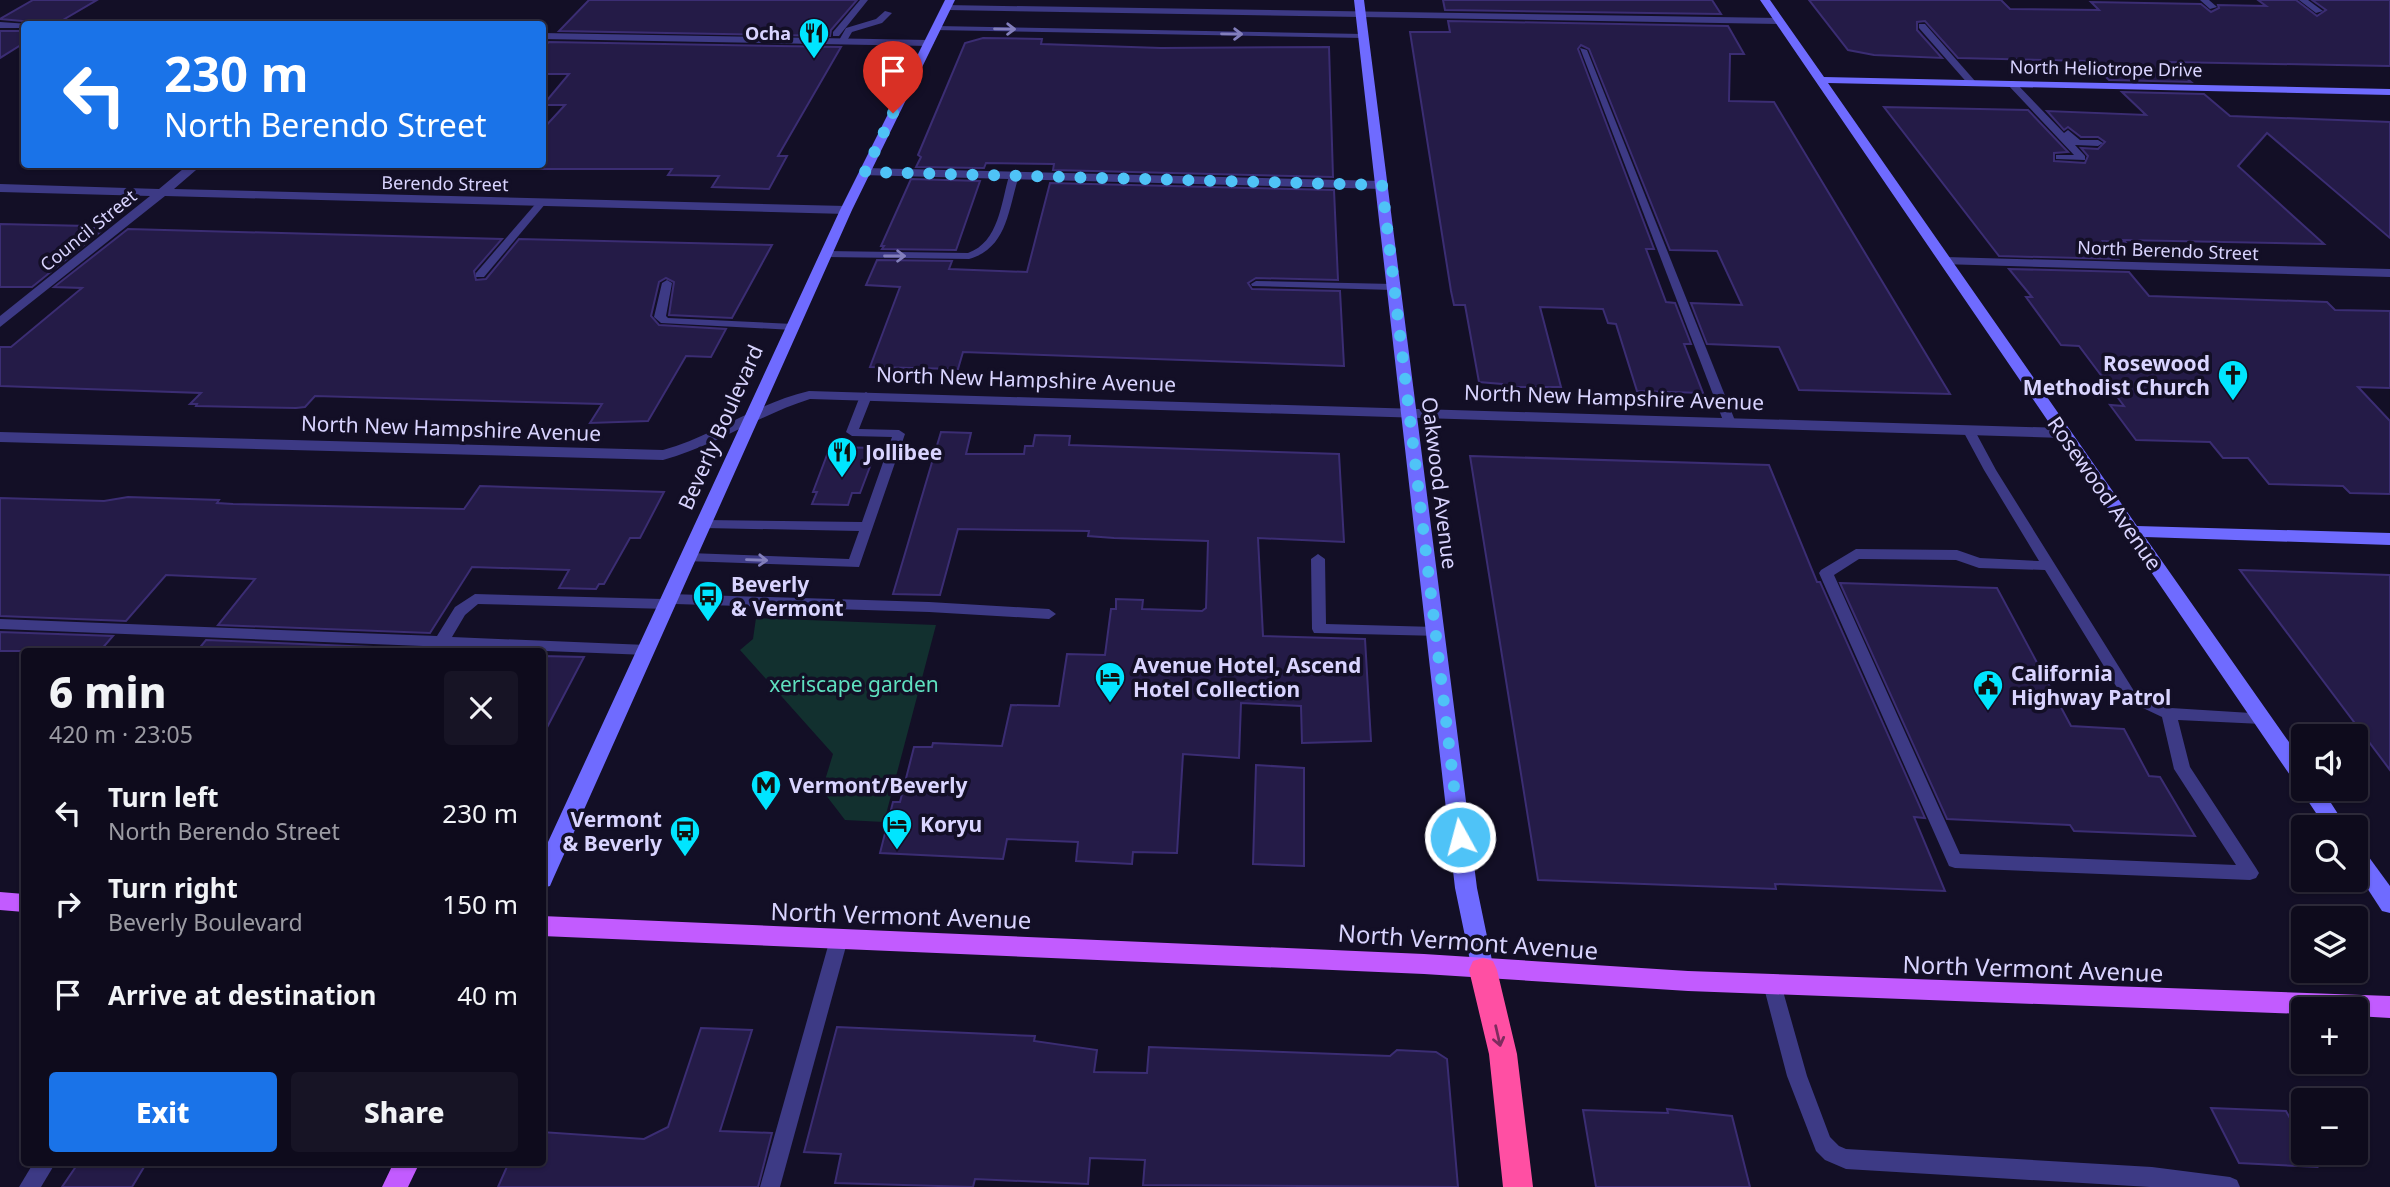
<!DOCTYPE html>
<html lang="en">
<head>
<meta charset="utf-8">
<style>
  body { margin:0; font-family:"Noto Sans",sans-serif; background:#171425; color:#f1f3f6; height:100vh; display:flex; flex-direction:column; font-size:26px; white-space:nowrap }
  * { box-sizing:border-box; margin:0 }
  p { font-size:23px; color:#9b9ba3 }
  .icon { flex:none; width:38px; height:38px; fill:none; stroke:currentColor; stroke-width:2; stroke-linecap:round; stroke-linejoin:round }
  .map { position:relative; flex:1; overflow:hidden }
  .sheet { position:absolute; left:21px; top:648px; width:525px; height:518px; display:flex; flex-direction:column; background:#0e0b1c; border-radius:7px; box-shadow:0 2px 5px #0004,0 0 0 2px #2e2b3b }
  .sheet>* { flex:none }
  .guide { position:absolute; left:21px; top:21px; width:525px; height:147px; border-radius:7px; box-shadow:0 2px 5px #0004,0 0 0 2px #2e2b3b; background:#1a73e8; color:#fff; overflow:hidden }
  .fabs { position:absolute; left:2291px; top:724px; display:grid; gap:14px }
  .fabs a { display:grid; place-items:center; width:77px; height:77px; border-radius:7px; background:#0e0b1c; box-shadow:0 2px 5px #0004,0 0 0 2px #2e2b3b; font-size:35px }
  .pin { position:absolute; display:grid; place-items:center; width:60px; height:60px; color:#fff; margin:-72px -30px; border-radius:50% 50% 50% 0; rotate:-45deg; box-shadow:0 0 7px #0007 }
  .pin .icon { rotate:45deg }
  .me { position:absolute; width:77px; margin:-38px; rotate:353deg; stroke-linejoin:round; filter:drop-shadow(0 0 5px #0008) }
  .turn { display:flex; align-items:center; gap:24px; height:147px; padding:0 28px; font-size:32px }
  .turn .icon { width:91px; height:91px; stroke-width:2.5 }
  .turn b { display:block; font-size:49px; line-height:60px }
  .round { display:grid; place-items:center; flex:none; width:74px; height:74px; border-radius:7px; background:#171425 }
  .summary { display:flex; align-items:center; justify-content:space-between; height:119px; padding:0 28px }
  h1 { font-size:42px; font-weight:800; line-height:52px }
  .button { display:flex; gap:14px; margin-top:auto; padding:14px 28px }
  .button a { flex:1; height:80px; border-radius:7px; background:#1a73e8; color:#fff; font-size:28px; font-weight:800; line-height:80px; text-align:center }
  .button a+a { background:#171425; color:#f1f3f6 }
  ul { padding:0; list-style:none }
  li { display:flex; align-items:center; gap:21px; height:91px; padding:0 28px }
  li div { flex:1 }
  li b { display:block; font-size:26px }
  li em { font-style:normal }
  .map>svg:first-child { display:block }
  .green { fill:#12302f }
  .building { fill:#241b47; stroke:#3b2d73; stroke-width:2 }
  .lines { fill:none; stroke-linecap:round; stroke-linejoin:round }
  .lane { fill:#3d3a85; fill-rule:evenodd }
  .street { fill:#3d3a85; fill-rule:evenodd }
  .secondary { fill:#6f6bff; fill-rule:evenodd }
  .primary { fill:#c25bff; fill-rule:evenodd }
  .highway { fill:#ff4fa3; fill-rule:evenodd }
  .oneway { stroke:#837fbc }
  .oneway2 { stroke:#7d2c5e }
  .route { stroke:#4fc3f7; stroke-width:12; stroke-dasharray:0 21.6 }
  .labels { text-anchor:middle; dominant-baseline:central; stroke-width:7; stroke-linejoin:round; paint-order:stroke }
  .far-poi-label { font-size:18px; font-weight:bold; fill:#d9d4ff; stroke:#130f26; text-anchor:end }
  .far-street-label { font-size:18px; fill:#d9d4ff; stroke:#130f26 }
  .poi-label { font-size:21px; font-weight:bold; fill:#d9d4ff; stroke:#130f26; text-anchor:start }
  .street-label { font-size:21px; fill:#d9d4ff; stroke:#130f26 }
  .park-label { font-size:21px; fill:#5fe0c0; stroke:#130f26 }
  .near-street-label { font-size:24px; fill:#d9d4ff; stroke:#130f26 }
</style>
</head>
<body>
<div class="map">
<svg width="2390" height="1187" viewBox="0 0 2390 1187">
  <rect width="100%" height="100%" fill="#130f26"/>
  <path class="green" d="M756 618 936 625 884 822 845 820 822 790 833 754 740 650 753 639Z"/>
  <g class="building">
    <path d="M33 0H97L56 24 0 19Z"/>
    <path d="M589 0H857L831 30 830 36 559 31Z"/>
    <path d="M1443 0H1712L1721 14 1445 10Z"/>
    <path d="M1809 0H2001L2010 9 2099 10 2091 2 2201 4 2211 12 2219 8 2218 5 2266 6 2258 0H2296L2317 16 2326 10 2312 0H2390V66L2171 62 2174 64H2169L2191 82 2109 80 2089 61 1958 58 1925 21 1917 22V30L1942 58 1874 55 1848 50Z"/>
    <path d="M1448 21 1728 26 1744 54H1730L1729 101 1774 102 1950 394 1799 390 1779 347 1707 344 1691 303 1742 305 1717 251 1670 250 1589 49 1581 45 1578 49 1654 249H1646L1666 302 1675 303 1691 344H1684L1703 393 1637 391 1616 324 1608 323 1603 309 1540 307 1561 387H1503L1502 384 1479 382 1465 305H1454L1451 291 1410 32H1450Z"/>
    <path d="M24 31V43L0 58V31Z"/>
    <path d="M983 38 1042 39 1041 44 1161 48 1329 47 1333 177 1053 170 1054 164 986 163 984 168 916 167 921 157 918 155 965 43Z"/>
    <path d="M549 42 841 47 778 156H787L769 189 712 187 719 176 668 175 672 169H520L524 164H542V130L565 105H543L569 74H542V48Z"/>
    <path d="M2122 92 2204 94 2230 116 2390 122V238L2267 133 2238 166 2324 244 2123 240 2125 242 2103 241 2118 259 1999 256 1884 107 2028 110 2068 152 2054 153V161L2085 163 2088 156 2081 148 2098 149 2105 142 2098 137H2081L2068 127 2064 130 2047 111 2146 115Z"/>
    <path d="M911 179 980 181 956 250 882 249 884 246H881Z"/>
    <path d="M1050 183 1334 190 1338 280 1256 278 1248 283 1252 289 1340 291 1344 366 963 352 958 369 870 367 900 287 866 285 877 260 952 261 949 269 1027 272Z"/>
    <path d="M0 224 87 226 84 228H105L32 287H0Z"/>
    <path d="M128 229 502 239 474 271 476 280 486 279 519 239 772 245 732 318 669 315 674 282 666 278 659 282 651 316 659 325 726 329 711 357 686 356 648 421 590 423 602 404 315 396 305 407 296 408 196 406 197 404H190L201 393 0 386V347H11L82 288 54 287Z"/>
    <path d="M2009 269 2129 272 2149 296 2327 302 2335 310 2390 311V388L2358 387 2390 421V494L2350 493 2343 486 2269 484 2248 458H2223L2210 442 2136 440 2110 405 2124 406 2079 346 2061 345 2026 297H2032Z"/>
    <path d="M941 432 971 433 966 454H1024L1025 446H1033L1035 435 1070 436 1069 445 1339 454 1344 542 1258 538 1263 636 1365 639 1371 741 1302 743 1301 706 1241 703 1239 758 1183 754 1177 853 1133 852 1132 864 1076 861 1078 842 1007 839 1003 859 880 853 893 802H900L914 747H932L933 743 1002 746 1011 705 1059 706 1067 654 1105 655 1111 609H1116V599L1143 600 1142 609 1202 611 1206 608 1208 541 1114 538 1088 536 1089 531 958 529 940 595 893 594Z"/>
    <path d="M830 447 877 448 860 493H852L848 505 812 504 817 492H813Z"/>
    <path d="M1470 456 1769 465 1817 582H1820L1925 818 1914 817 1945 891 1775 884 1776 889 1538 880Z"/>
    <path d="M480 486 664 492 640 538H630L604 584H599L596 589 559 588 569 570 472 567 430 633 218 625 255 579 166 575 126 621 0 616V498L104 501 128 497 219 500 217 503 233 504 464 509Z"/>
    <path d="M2240 570 2390 575V770Z"/>
    <path d="M1840 583 1997 588 2071 726 2124 729 2149 776 2160 777 2195 836 2074 831 2070 825 1947 819Z"/>
    <path d="M0 632 113 636 100 651H0Z"/>
    <path d="M206 640 420 649 419 651H197Z"/>
    <path d="M542 656 584 657 542 737Z"/>
    <path d="M1256 765 1304 768V866L1253 864Z"/>
    <path d="M837 1027 1035 1036 1034 1041 1097 1050 1094 1072 1147 1073 1149 1047 1390 1056 1397 1050 1436 1052 1447 1059 1458 1187 1143 1185 1145 1160 1090 1158 1088 1184 975 1179 973 1187 835 1183 841 1154 804 1152Z"/>
    <path d="M701 1028 752 1030 720 1131 772 1133 758 1187H498L509 1162H542V1132L644 1139 668 1127Z"/>
    <path d="M2211 1108 2286 1111 2303 1142V1153H2309L2317 1167 2239 1163Z"/>
    <path d="M1667 1109 1732 1116 1750 1187H1596L1583 1110 1668 1113Z"/>
    <path d="M79 1162H147L132 1187H62Z"/>
  </g>
  <g class="lines">
    <g class="lane">
      <path d="M860 0H868L839 36H833V32Z"/>
      <path d="M2200 0H2209L2217 7 2210 9Z"/>
      <path d="M2299 0H2308L2323 11 2316 13Z"/>
      <path d="M885 11 892 13 882 23 852 32 845 44 838 42 846 28 876 19Z"/>
      <path d="M1919 24H1925L1975 81V85H1969L1919 28Z"/>
      <path d="M936 26 1363 34 1367 36 1363 38 933 30V26Z"/>
      <path d="M1580 48 1587 50 1736 423 1734 426H1726L1724 423Z"/>
      <path d="M2008 81H2014L2064 133 2068 130 2080 140H2098L2103 143 2098 146 2075 145 2085 156V160L2056 159V155H2074L2008 85Z"/>
      <path d="M1014 173 1019 176C1008 209 1008 248 969 259L826 257 821 254 826 251 968 253C999 242 1001 203 1009 176Z"/>
      <path d="M538 201 546 203 484 277H476V273Z"/>
      <path d="M667 280 672 283 666 316 668 318 793 324 799 327 793 330 661 323 654 317 662 283Z"/>
      <path d="M1256 281 1393 284 1398 287 1393 290 1252 286 1251 284Z"/>
      <path d="M866 392 872 396 859 429 899 430 905 434 859 567 684 561 682 558 689 553 849 559 859 531 704 528 697 524 704 520 862 522 892 437 852 436 846 432 860 396Z"/>
      <path d="M1969 427 1975 431 1996 470 2134 691 2171 708 2267 714 2270 718 2267 722 2262 724 2178 720 2190 767 2256 868 2259 873 2256 878 2250 880 1955 868 1949 866 1819 573 1821 570 1856 549 1957 550 1980 558 2039 561 1984 470 1963 431ZM1859 559 1956 560 1979 568 2045 570 2124 699 2162 717 2174 769 2236 865 1960 854 1834 575Z"/>
      <path d="M1318 554 1325 559 1326 624 1436 627 1441 628 1443 632 1441 636 1314 633 1312 629 1311 559Z"/>
      <path d="M475 594 663 599 670 594 929 602 1049 609 1056 614 1049 619 929 612 675 604 668 609 478 604 465 615 452 637 647 645 652 646 654 650 652 654 647 655 0 629V619L437 636 455 607Z"/>
      <path d="M839 931 845 933 848 939 780 1187H760L830 939 833 933Z"/>
      <path d="M1772 976 1778 978 1781 984 1807 1076 1830 1137 1839 1146 1846 1149 2152 1167 2230 1177 2237 1180 2240 1187H2150L1846 1169 1825 1160 1816 1151 1787 1076 1763 984 1766 978Z"/>
      <path d="M34 1162H56L41 1187H19Z"/>
    </g>
    <g class="street">
      <path d="M944 5 1779 18 1784 21 1779 24 947 10 942 7Z"/>
      <path d="M0 22 29 24H24V28H0Z"/>
      <path d="M542 33 929 40 934 43 929 46 542 39Z"/>
      <path d="M189 164H203L174 189 846 206 852 210 846 214 165 196 0 327V316L150 196 0 192V184L159 189Z"/>
      <path d="M865 168 1382 181 1388 185 1382 189 861 175 859 172Z"/>
      <path d="M1946 257 2390 269V277L1941 264V258Z"/>
      <path d="M809 391 2063 428 2071 433 2063 438 810 399C759 415 715 446 663 460L0 442V432L663 450C714 436 757 403 809 391Z"/>
    </g>
    <g class="secondary">
      <path d="M945 0H955L852 210 553 879 550 886 542 888V855L840 210Z"/>
      <path d="M1354 0H1364L1477 888 1494 970 1491 977 1483 980 1475 977 1472 970 1455 888Z"/>
      <path d="M1760 0H1770L1824 77 2390 89V95L1828 83 2137 526 2390 533V545L2145 537 2303 762V789H2322L2347 828H2326L2304 795 2301 789 2303 786 2296 784Z"/>
      <path d="M2356 846 2363 849 2390 886V913L2382 911 2356 871Z"/>
    </g>
    <g class="primary">
      <path d="M0 892 24 894V912L0 910Z"/>
      <path d="M542 916 1424 954 1688 971 2390 996V1018L2356 1016V1010H2303V1014L1688 991 1424 974 542 936Z"/>
      <path d="M394 1162H420L408 1187H382Z"/>
    </g>
    <path class="highway" d="M1483 958 1493 961 1497 970 1517 1054 1533 1187H1503L1489 1054 1469 970 1473 961Z"/>
  </g>
  <defs><path id="oneway-shaft" d="M-6 0H5M1.5-3L5.5 0L1.5 3" fill="none" stroke-width="1.6" stroke-linecap="round" stroke-linejoin="round" transform="scale(1.75)"/></defs>
  <g class="oneway">
    <use href="#oneway-shaft" transform="translate(1005 29) rotate(1)"/>
    <use href="#oneway-shaft" transform="translate(1232 34) rotate(1)"/>
    <use href="#oneway-shaft" transform="translate(895 256)"/>
    <use href="#oneway-shaft" transform="translate(757 560) rotate(2)"/>
  </g>
  <use class="oneway2" href="#oneway-shaft" transform="translate(1498 1036) rotate(77)"/>
  <g class="lines">
    <path class="route" d="M893 113 865 172 1382 185 1460 837"/>
  </g>
  <defs>
    <g id="restaurant-pin" transform="scale(1.575)"><path d="M0 17L-7.5 6A9.5 9.5 0 1 1 7.5 6Z" fill="#00e5ff" stroke="#130f26"/><path d="M-5-6h1v4h1v-4h1v4h1v-4h1v5L-1.5 .5V6h-2V.5L-5-1ZM5-6V6H3V1.5H1.5Q1.5-4 5-6Z" fill="#111"/></g>
    <g id="church-pin" transform="scale(1.575)"><path d="M0 17L-7.5 6A9.5 9.5 0 1 1 7.5 6Z" fill="#00e5ff" stroke="#130f26"/><path d="M-1.2-6h2.4v3.5h3.3v2.4h-3.3V6h-2.4V-.1h-3.3v-2.4h3.3Z" fill="#111"/></g>
    <g id="bus-pin" transform="scale(1.575)"><path d="M0 17L-7.5 6A9.5 9.5 0 1 1 7.5 6Z" fill="#00e5ff" stroke="#130f26"/><path d="M-5-6H5V4H4V6H2V4H-2V6H-4V4H-5ZM-3.5-4V0h7V-4ZM-3.5 1.2v1.5H-2V1.2ZM2 1.2v1.5H3.5V1.2Z" fill="#111"/></g>
    <g id="hotel-pin" transform="scale(1.575)"><path d="M0 17L-7.5 6A9.5 9.5 0 1 1 7.5 6Z" fill="#00e5ff" stroke="#130f26"/><path d="M-6-4.5h1.5V1H6V5H4.5V3h-9V5H-6ZM-4 0a1.8 1.8 0 1 1 3.6 0ZM.5 0V-2.5h3Q6-2.5 6 0Z" fill="#111"/></g>
    <g id="civic-pin" transform="scale(1.575)"><path d="M0 17L-7.5 6A9.5 9.5 0 1 1 7.5 6Z" fill="#00e5ff" stroke="#130f26"/><path d="M-.6-6.5H3V-4.5H.6V-3L4-1V1h2V6H-6V1h2V-1L-.6-3ZM-1.2 2.5V6h2.4V2.5Z" fill="#111"/></g>
    <g id="metro-pin" transform="scale(1.575)"><path d="M0 17L-7.5 6A9.5 9.5 0 1 1 7.5 6Z" fill="#00e5ff" stroke="#130f26"/><path d="M-5.5 5V-5H-3L0 0L3-5H5.5V5H3V-.5L0 4L-3-.5V5Z" fill="#111"/></g>
  </defs>
  <g fill-rule="evenodd">
    <use href="#restaurant-pin" x="814" y="33"/>
    <use href="#church-pin" x="2233" y="375"/>
    <use href="#restaurant-pin" x="842" y="452"/>
    <use href="#bus-pin" x="708" y="596"/>
    <use href="#hotel-pin" x="1110" y="677"/>
    <use href="#civic-pin" x="1988" y="685"/>
    <use href="#metro-pin" x="766" y="785"/>
    <use href="#hotel-pin" x="897" y="824"/>
    <use href="#bus-pin" x="685" y="831"/>
  </g>
  <g class="labels">
    <g class="far-poi-label">
      <text x="791" y="33">Ocha</text>
    </g>
    <g class="far-street-label">
      <text transform="translate(2106 68) rotate(1)">North Heliotrope Drive</text>
      <text transform="translate(445 183) rotate(1)">Berendo Street</text>
      <text transform="translate(88 230) rotate(-39)">Council Street</text>
      <text transform="translate(2168 250) rotate(2)">North Berendo Street</text>
    </g>
    <g class="poi-label">
      <text x="2210" y="363" text-anchor="end">Rosewood<tspan x="2210" dy="24">Methodist Church</tspan></text>
      <text x="865" y="452">Jollibee</text>
      <text x="731" y="584">Beverly<tspan x="731" dy="24">&amp; Vermont</tspan></text>
      <text x="1133" y="665">Avenue Hotel, Ascend<tspan x="1133" dy="24">Hotel Collection</tspan></text>
      <text x="2011" y="673">California<tspan x="2011" dy="24">Highway Patrol</tspan></text>
      <text x="789" y="785">Vermont/Beverly</text>
      <text x="662" y="819" text-anchor="end">Vermont<tspan x="662" dy="24">&amp; Beverly</tspan></text>
      <text x="920" y="824">Koryu</text>
    </g>
    <g class="street-label">
      <text transform="translate(1026 379) rotate(2)">North New Hampshire Avenue</text>
      <text transform="translate(1614 397) rotate(2)">North New Hampshire Avenue</text>
      <text transform="translate(720 427) rotate(-66)">Beverly Boulevard</text>
      <text transform="translate(451 428) rotate(2)">North New Hampshire Avenue</text>
      <text transform="translate(1440 483) rotate(83)">Oakwood Avenue</text>
      <text transform="translate(2105 493) rotate(55)">Rosewood Avenue</text>
    </g>
    <g class="park-label">
      <text x="854" y="684">xeriscape garden</text>
    </g>
    <g class="near-street-label">
      <text transform="translate(901 915) rotate(2)">North Vermont Avenue</text>
      <text transform="translate(1468 941) rotate(4)">North Vermont Avenue</text>
      <text transform="translate(2033 968) rotate(2)">North Vermont Avenue</text>
    </g>
  </g>
</svg>
<div class="fabs">
<a><svg class="icon" aria-label="sound" viewBox="0 0 24 24"><path d="M4 9h4l5-4v14l-5-4H4zM17 9q2 3 0 6"/></svg></a>
<a><svg class="icon" aria-label="search" viewBox="0 0 24 24"><circle cx="10" cy="10" r="6"/><path d="M15 15l6 6"/></svg></a>
<a><svg class="icon" aria-label="layers" viewBox="0 0 24 24"><path d="M12 4l9 5-9 5-9-5zM3 14l9 5 9-5"/></svg></a>
<a>+</a>
<a>−</a>
</div>
<div class="pin" style="left:893px;top:113px;background:#d93025"><svg class="icon" aria-label="arrive" viewBox="0 0 24 24"><path d="M6 21V4h12l-3 4 3 4H6"/></svg></div>
<svg class="me" style="left:1460px;top:837px" viewBox="-20 -20 40 40"><circle r="17" fill="#4fc3f7" stroke="#fff" stroke-width="3"/><path d="M0-11L8 9 0 5-8 9z" fill="#fff"/></svg>
<div class="guide">
<div class="turn"><svg class="icon" aria-label="left" viewBox="0 0 24 24"><path d="M17 20v-9H6M10 6l-5 5 5 5"/></svg><div><b>230 m</b>North Berendo Street</div></div>
</div>
<section class="sheet">
<div class="summary"><div><h1>6 min</h1><p>420 m · 23:05</p></div><a class="round"><svg class="icon" aria-label="close" viewBox="0 0 24 24"><path d="M6 6l12 12M18 6L6 18"/></svg></a></div>
<ul>
<li><svg class="icon" aria-label="left" viewBox="0 0 24 24"><path d="M17 20v-9H6M10 6l-5 5 5 5"/></svg><div><b>Turn left</b><p>North Berendo Street</p></div><em>230 m</em></li>
<li><svg class="icon" aria-label="right" viewBox="0 0 24 24"><path d="M7 20v-9h11M14 6l5 5-5 5"/></svg><div><b>Turn right</b><p>Beverly Boulevard</p></div><em>150 m</em></li>
<li><svg class="icon" aria-label="arrive" viewBox="0 0 24 24"><path d="M6 21V4h12l-3 4 3 4H6"/></svg><div><b>Arrive at destination</b></div><em>40 m</em></li>
</ul>
<div class="button"><a>Exit</a><a>Share</a></div>
</section>
</div>
</body>
</html>
